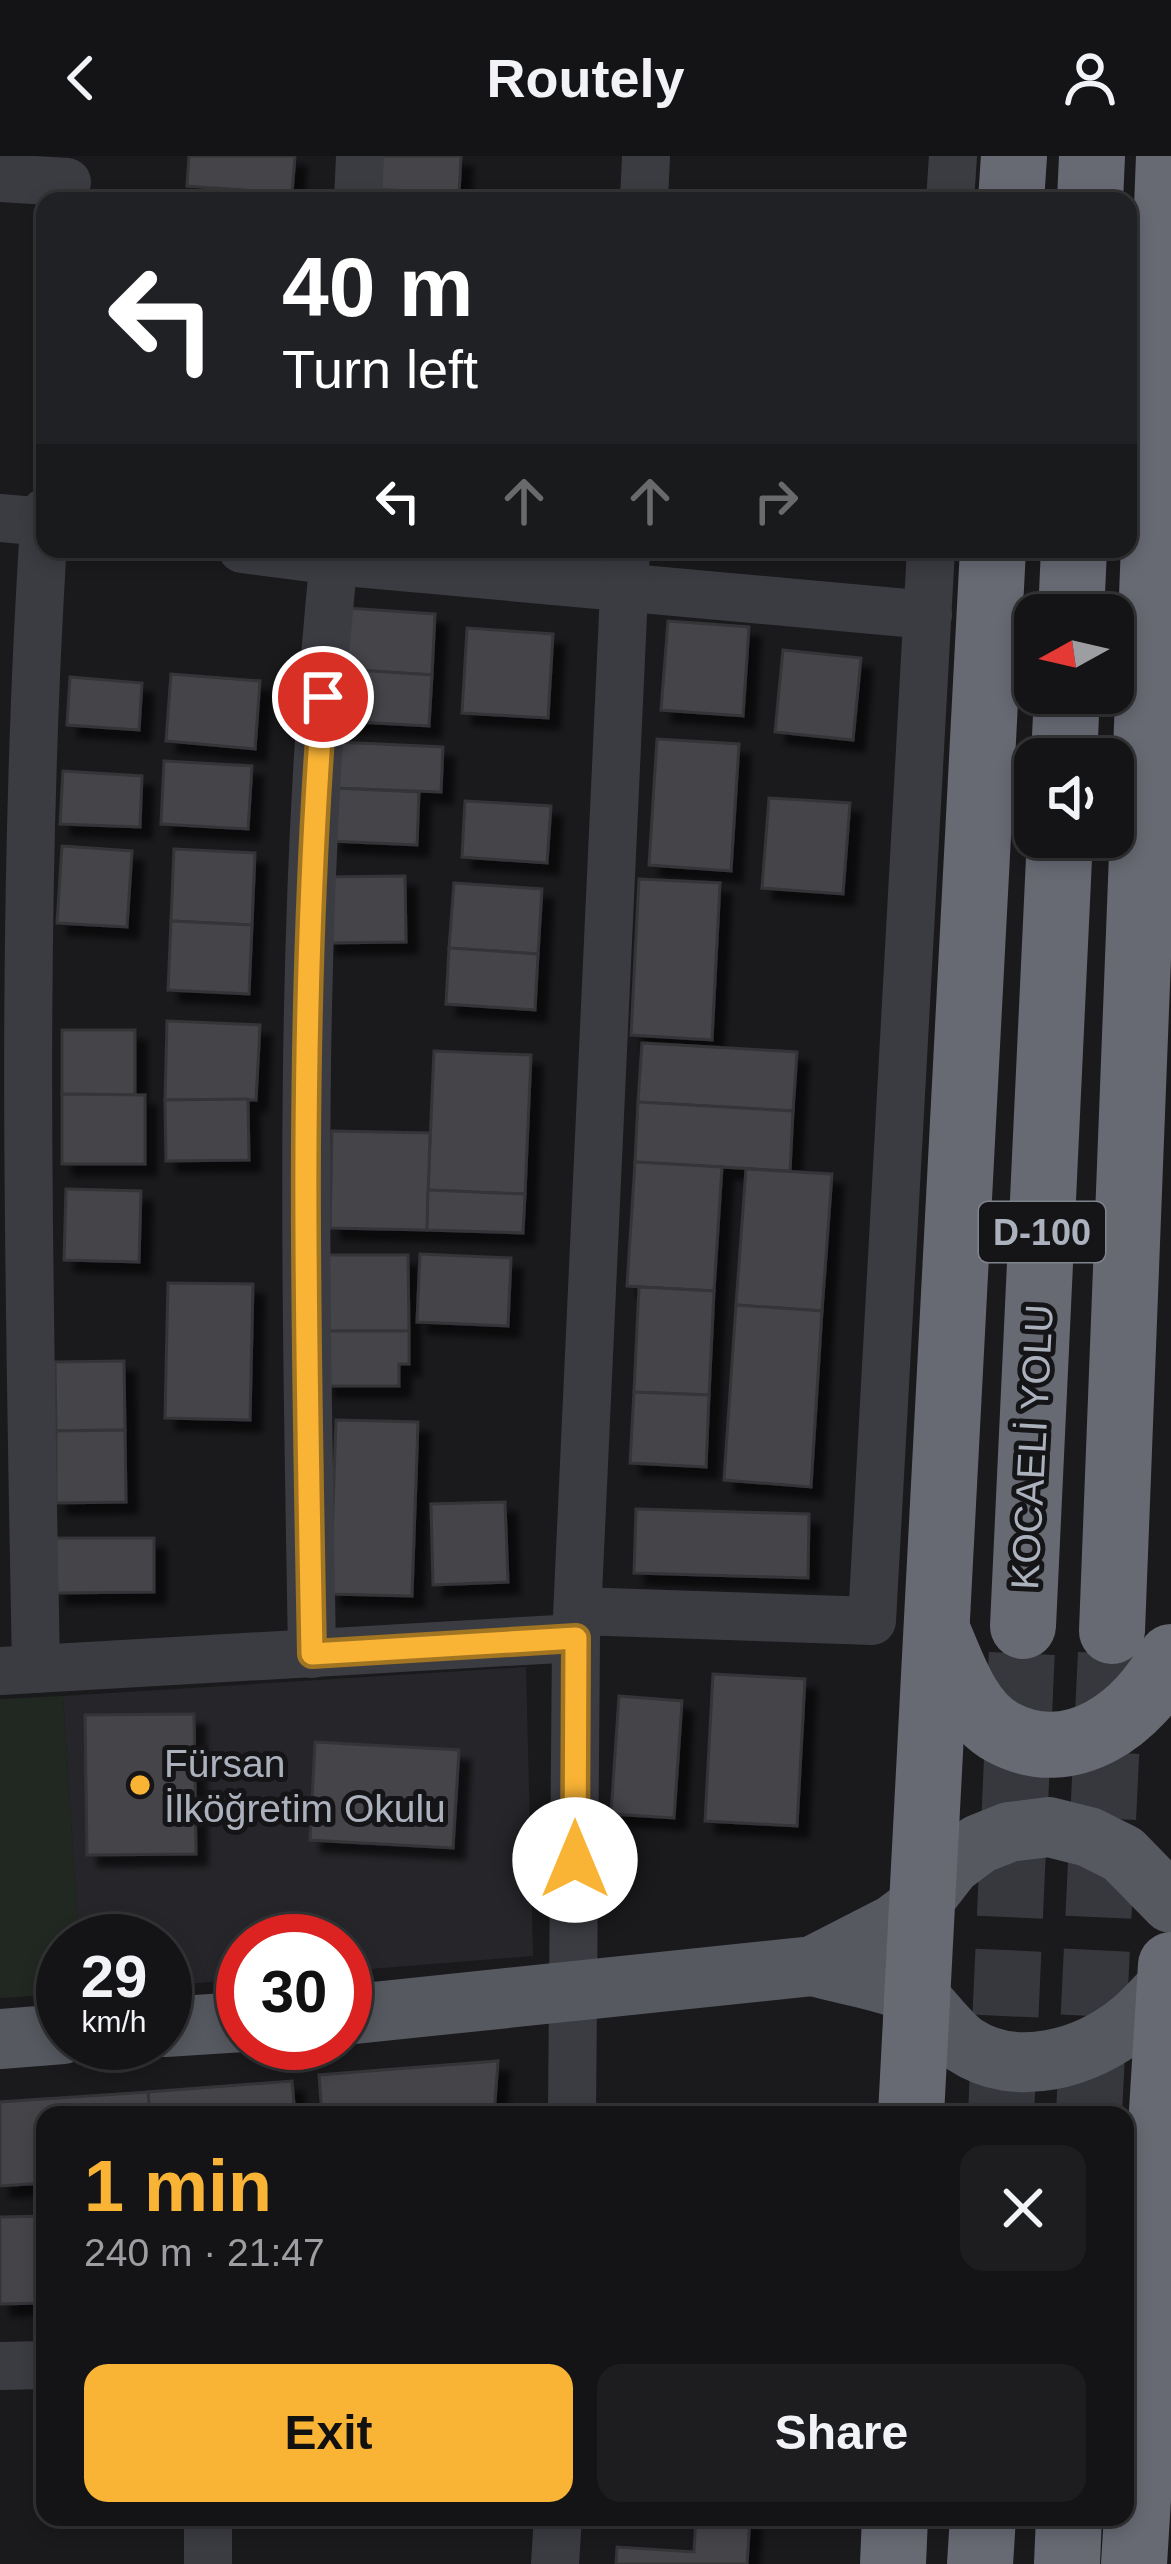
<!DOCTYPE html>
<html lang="en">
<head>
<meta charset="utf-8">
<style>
  body { margin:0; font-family:Helvetica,sans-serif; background:#1d1d1f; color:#f1f3f6; height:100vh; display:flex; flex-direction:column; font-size:45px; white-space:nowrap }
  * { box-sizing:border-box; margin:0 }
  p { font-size:39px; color:#9d9ea1 }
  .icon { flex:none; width:66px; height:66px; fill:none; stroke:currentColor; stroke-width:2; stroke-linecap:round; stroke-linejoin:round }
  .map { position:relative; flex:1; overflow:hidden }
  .details { position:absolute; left:36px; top:1950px; width:1098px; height:420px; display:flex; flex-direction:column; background:#141416; border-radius:24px; box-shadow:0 6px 18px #0003,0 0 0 3px #333335 }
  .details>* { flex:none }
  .guide { position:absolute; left:36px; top:36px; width:1101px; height:366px; border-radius:24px; box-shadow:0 6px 18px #0003,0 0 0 3px #333335; background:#202124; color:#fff; overflow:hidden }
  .needle { width:78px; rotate:262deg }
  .buttons { position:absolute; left:1014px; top:438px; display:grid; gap:24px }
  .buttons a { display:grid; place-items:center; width:120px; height:120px; border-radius:24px; background:#141416; box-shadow:0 6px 18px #0003,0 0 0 3px #333335; font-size:60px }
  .speed { position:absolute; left:36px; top:1758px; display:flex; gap:24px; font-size:60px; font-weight:700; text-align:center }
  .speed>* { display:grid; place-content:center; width:156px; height:156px; border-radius:50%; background:#141416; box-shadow:0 6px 18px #0003,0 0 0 3px #333335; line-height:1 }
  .speed small { font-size:30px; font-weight:400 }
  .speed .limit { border:18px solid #d22; background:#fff; color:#111 }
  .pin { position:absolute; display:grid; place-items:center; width:102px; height:102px; color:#fff; margin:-51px; border:6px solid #fff; border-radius:50%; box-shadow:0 3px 12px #0007 }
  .me { position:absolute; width:132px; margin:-66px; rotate:0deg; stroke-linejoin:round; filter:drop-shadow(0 0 9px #0008) }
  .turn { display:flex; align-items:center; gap:42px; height:252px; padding:0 48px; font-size:54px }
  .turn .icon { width:156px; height:156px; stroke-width:2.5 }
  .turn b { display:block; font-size:84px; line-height:102px }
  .lanes { display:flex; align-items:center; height:114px; padding:0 48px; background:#0003; justify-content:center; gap:60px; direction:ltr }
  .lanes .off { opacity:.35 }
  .round { display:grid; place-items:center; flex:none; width:126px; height:126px; border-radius:24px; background:#1d1d1f }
  .headline { display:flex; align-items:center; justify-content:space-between; height:204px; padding:0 48px }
  h1 { font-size:72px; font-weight:700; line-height:90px; color:#f9b436 }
  .button { display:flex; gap:24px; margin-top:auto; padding:24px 48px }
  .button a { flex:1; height:138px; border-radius:24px; background:#f9b436; color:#111; font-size:48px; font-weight:700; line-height:138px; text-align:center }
  .button a+a { background:#1d1d1f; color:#f1f3f6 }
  header { display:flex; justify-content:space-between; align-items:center; height:156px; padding:0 48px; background:#141416; font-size:54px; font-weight:700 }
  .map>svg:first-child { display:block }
  .built { fill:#26262a }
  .green { fill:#202821 }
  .building { fill:#44454a; stroke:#343439; stroke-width:3; filter:url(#shadow) }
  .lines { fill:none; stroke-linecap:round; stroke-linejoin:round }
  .highway-tunnel { stroke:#37383d; stroke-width:66; stroke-dasharray:66 33; stroke-linecap:butt }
  .minor { stroke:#3b3c42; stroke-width:48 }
  .major { stroke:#575961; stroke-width:60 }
  .highway { stroke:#676a73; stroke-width:66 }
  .route-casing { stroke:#a27523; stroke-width:30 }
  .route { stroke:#f9b436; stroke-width:21 }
  .poi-dot { fill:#f9b436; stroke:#151518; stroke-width:4.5 }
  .labels { text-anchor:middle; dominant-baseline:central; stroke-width:10; stroke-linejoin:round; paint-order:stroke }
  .shield { fill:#151518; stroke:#7f838c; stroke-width:3 }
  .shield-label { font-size:36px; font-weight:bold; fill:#acb2bd }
  .street-label { font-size:39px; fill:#acb2bd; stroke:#151518 }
  .poi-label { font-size:39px; fill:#acb2bd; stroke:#151518; text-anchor:start }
</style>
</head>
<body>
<header><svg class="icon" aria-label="back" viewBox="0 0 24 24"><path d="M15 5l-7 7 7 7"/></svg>Routely<svg class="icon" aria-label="person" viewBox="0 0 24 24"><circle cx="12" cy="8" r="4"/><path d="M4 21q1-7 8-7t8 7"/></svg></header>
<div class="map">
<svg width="1171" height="2408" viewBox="0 0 1171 2408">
  <defs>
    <filter id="shadow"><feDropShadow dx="11" dy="11" stdDeviation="3" flood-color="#0009"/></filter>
  </defs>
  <rect width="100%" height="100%" fill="#1a1a1d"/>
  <path class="built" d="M526 1511 533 1800 345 1815V1785H243V1823L165 1830V1785H79L63 1540Z"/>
  <path class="green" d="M63 1540 79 1785H63V1838L0 1842V1543Z"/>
  <g class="building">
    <path d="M189 0H295L292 38 187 30Z"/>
    <path d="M373 0H461L459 38 371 33Z"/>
    <path d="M214 32 309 39 308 45H213Z"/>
    <path d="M346 452 435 458 432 519 342 513Z"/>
    <path d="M668 465 749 471 743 560 661 554Z"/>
    <path d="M467 472 553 478 548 562 462 557Z"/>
    <path d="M783 494 861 502 853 584 775 576Z"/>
    <path d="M342 513 432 519 429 570 339 565Z"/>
    <path d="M171 518 260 525 255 593 166 585Z"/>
    <path d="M70 521 142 527 139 574 67 569Z"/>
    <path d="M657 583 739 588 731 715 649 709Z"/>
    <path d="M336 586 443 591 441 636 334 632Z"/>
    <path d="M164 605 252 610 248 673 161 668Z"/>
    <path d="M63 615 142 620 140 671 60 668Z"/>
    <path d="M334 632 419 636 417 689 331 685Z"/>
    <path d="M769 642 850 647 843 738 762 732Z"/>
    <path d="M465 645 551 650 547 707 462 701Z"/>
    <path d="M62 690 132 695 127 771 57 767Z"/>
    <path d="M174 693 255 697 252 769 171 765Z"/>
    <path d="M405 720 406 786 325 787 324 721Z"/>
    <path d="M639 723 720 727 712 884 631 879Z"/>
    <path d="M454 727 542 733 538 798 449 792Z"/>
    <path d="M171 765 252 769 249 838 168 834Z"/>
    <path d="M449 792 538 798 535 854 446 848Z"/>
    <path d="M167 865 260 869 256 944H165Z"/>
    <path d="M62 874H135V939L62 938Z"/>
    <path d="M642 887 797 896 793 955 638 946Z"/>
    <path d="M434 895 531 899 525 1038 428 1034Z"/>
    <path d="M62 938 145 939V1008H62Z"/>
    <path d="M248 943 249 1004 166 1005 165 944Z"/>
    <path d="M638 946 793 955 790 1015 635 1006Z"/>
    <path d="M332 975 430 977 427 1074 330 1072Z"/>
    <path d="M635 1006 722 1011 714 1135 627 1130Z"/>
    <path d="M746 1013 832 1018 822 1155 736 1149Z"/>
    <path d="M66 1033 141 1035 139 1106 64 1104Z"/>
    <path d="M428 1034 525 1038 523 1077 427 1074Z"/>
    <path d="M420 1098 511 1102 508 1170 417 1166Z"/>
    <path d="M325 1099H408L409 1175H324Z"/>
    <path d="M168 1127 253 1128 250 1264 165 1262Z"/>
    <path d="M639 1131 714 1135 709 1239 634 1236Z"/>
    <path d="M736 1149 822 1155 811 1331 724 1324Z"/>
    <path d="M324 1175H409V1208H399V1230H324Z"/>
    <path d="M124 1205 125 1274 56 1275 55 1206Z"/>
    <path d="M634 1236 709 1239 706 1311 630 1307Z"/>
    <path d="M336 1264 418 1266 412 1440 330 1438Z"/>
    <path d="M125 1274 126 1346 56 1347V1275Z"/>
    <path d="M505 1346 508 1426 433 1429 431 1348Z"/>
    <path d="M636 1353 809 1358 808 1422 634 1417Z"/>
    <path d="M55 1382H154V1436L56 1437Z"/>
    <path d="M713 1518 805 1523 797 1670 705 1665Z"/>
    <path d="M619 1540 682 1545 674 1662 611 1658Z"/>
    <path d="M194 1558 196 1698 87 1699 85 1559Z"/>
    <path d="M315 1586 459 1594 453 1692 310 1684Z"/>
    <path d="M498 1905 494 1959H322L319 1919Z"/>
    <path d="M292 1925 295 1959H150L148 1936Z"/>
    <path d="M148 1936 150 1959H45V2027L0 2030V1946Z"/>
    <path d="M45 2060V2147L0 2148V2061Z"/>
    <path d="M696 2361H750L747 2408H616L617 2391 694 2396Z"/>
  </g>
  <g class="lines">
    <g class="highway-tunnel">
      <path d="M1001 1959 1023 1470"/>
      <path d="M1089 1959 1112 1475"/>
    </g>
    <g class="minor">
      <path d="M0 22 67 26"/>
      <path d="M358 45 360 0"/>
      <path d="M644 45 646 0"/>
      <path d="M950 45 953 0"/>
      <path d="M0 362 45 366"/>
      <path d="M242 393 334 405 928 459"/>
      <path d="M578 1455 872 1465 931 393"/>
      <path d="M312 1498C306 1129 296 761 335 393"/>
      <path d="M36 1513C29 1127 19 740 45 356"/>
      <path d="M0 1515 576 1482"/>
      <path d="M572 1959 576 1482 626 393"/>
      <path d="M0 2210 45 2209"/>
      <path d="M208 2408V2361"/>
      <path d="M555 2408 558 2361"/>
    </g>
    <g class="major">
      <path d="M813 1810C844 1819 884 1824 913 1838 926 1844 946 1876 965 1889 1016 1923 1087 1902 1131 1866 1145 1855 1157 1839 1171 1827"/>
      <path d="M345 1859 813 1810 893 1769 920 1749 951 1709 979 1688 1009 1676 1049 1671 1089 1681 1123 1698 1171 1747"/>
      <path d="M165 1871 243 1866"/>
      <path d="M0 1883 63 1878"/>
    </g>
    <g class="highway">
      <path d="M1011 45 1014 0"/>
      <path d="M1090 45 1092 0"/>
      <path d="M1071 459 1074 393"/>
      <path d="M1064 603 1067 537"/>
      <path d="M1023 1470 1060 681"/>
      <path d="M937 1474C952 1508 967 1557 1002 1576 1072 1614 1140 1561 1171 1501"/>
      <path d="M1112 1475 1169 0"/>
      <path d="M911 1959 993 393"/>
      <path d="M893 2408 895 2361"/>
      <path d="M980 2408 983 2361"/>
      <path d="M1067 2408 1069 2361"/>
      <path d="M1134 2408 1171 1809"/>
    </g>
  </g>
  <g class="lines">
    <g class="route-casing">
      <path id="route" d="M323 541C298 860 306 1178 312 1498L576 1482 575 1704"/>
    </g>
    <use href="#route" class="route"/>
  </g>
  <circle class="poi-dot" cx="140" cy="1629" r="12"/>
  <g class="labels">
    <rect class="shield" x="979" y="1046" width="126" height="60" rx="9"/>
    <g class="shield-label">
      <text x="1042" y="1076">D-100</text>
    </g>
    <g class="street-label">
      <text transform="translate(1032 1291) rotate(-87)">KOCAELİ YOLU</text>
    </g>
    <g class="poi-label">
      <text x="164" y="1607">Fürsan<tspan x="164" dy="45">İlköğretim Okulu</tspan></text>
    </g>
  </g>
</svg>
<div class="buttons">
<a><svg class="needle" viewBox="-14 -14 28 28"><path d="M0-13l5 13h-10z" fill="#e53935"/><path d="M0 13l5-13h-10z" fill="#9d9ea1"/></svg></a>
<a><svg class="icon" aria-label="sound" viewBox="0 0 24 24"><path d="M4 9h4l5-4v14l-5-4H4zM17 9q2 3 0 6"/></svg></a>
</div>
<div class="speed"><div>29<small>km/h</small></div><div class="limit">30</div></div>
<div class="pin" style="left:323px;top:541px;background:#d93025"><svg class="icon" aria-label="arrive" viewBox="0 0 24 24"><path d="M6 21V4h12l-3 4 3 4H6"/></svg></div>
<svg class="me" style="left:575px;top:1704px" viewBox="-20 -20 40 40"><circle r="19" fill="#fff"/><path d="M0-13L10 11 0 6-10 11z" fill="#f9b436"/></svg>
<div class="guide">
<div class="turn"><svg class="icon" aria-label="left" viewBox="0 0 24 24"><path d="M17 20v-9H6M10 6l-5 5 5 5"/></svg><div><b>40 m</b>Turn left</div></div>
<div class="lanes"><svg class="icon" aria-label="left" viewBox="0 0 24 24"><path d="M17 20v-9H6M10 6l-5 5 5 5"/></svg><svg class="icon off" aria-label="ahead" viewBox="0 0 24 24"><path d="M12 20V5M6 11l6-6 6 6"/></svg><svg class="icon off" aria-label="ahead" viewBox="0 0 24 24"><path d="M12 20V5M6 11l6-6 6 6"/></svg><svg class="icon off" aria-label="right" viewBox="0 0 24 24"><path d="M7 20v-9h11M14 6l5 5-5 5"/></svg></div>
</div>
<section class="details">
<div class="headline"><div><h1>1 min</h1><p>240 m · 21:47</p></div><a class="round"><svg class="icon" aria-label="close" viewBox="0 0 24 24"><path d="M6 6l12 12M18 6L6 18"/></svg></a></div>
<div class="button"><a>Exit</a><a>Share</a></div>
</section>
</div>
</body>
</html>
